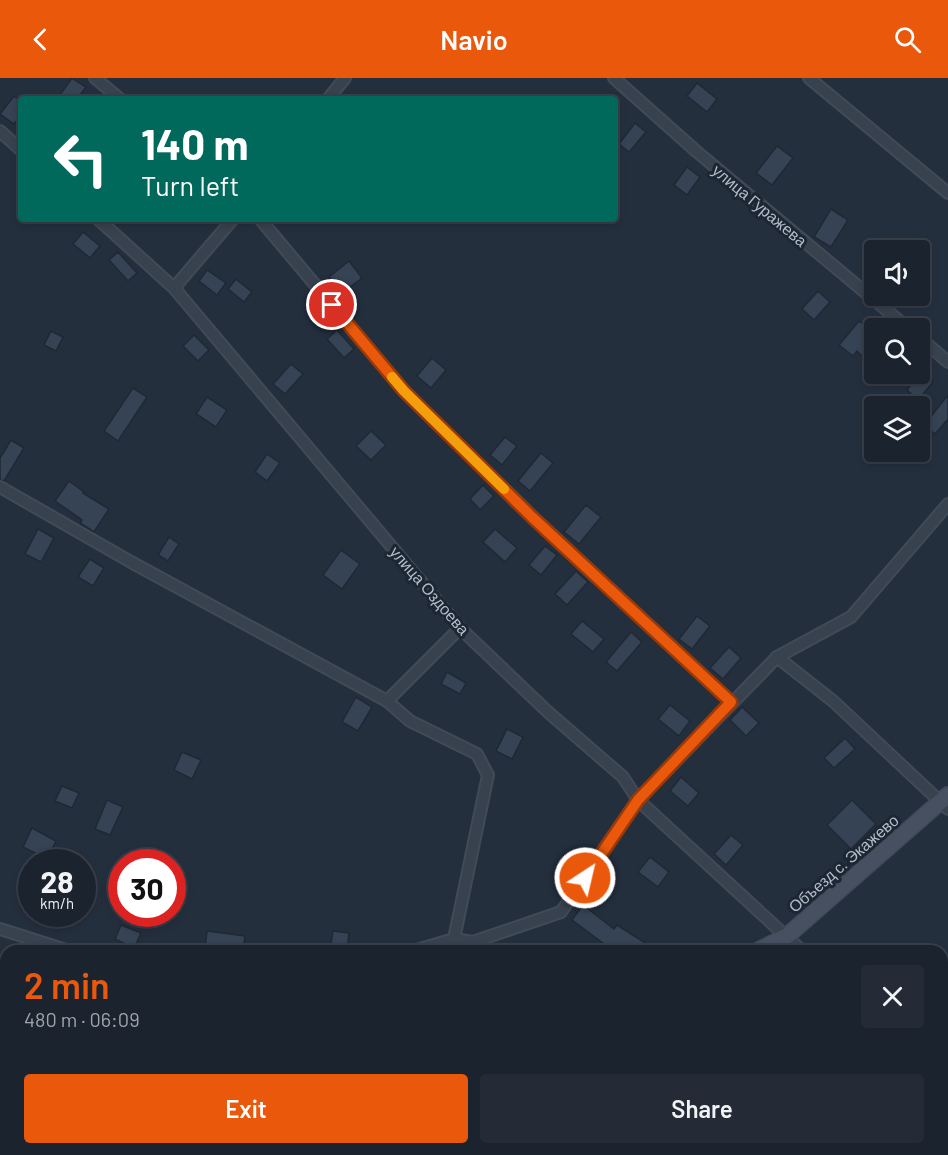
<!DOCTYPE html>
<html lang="en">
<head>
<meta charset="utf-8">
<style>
  body { margin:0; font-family:Barlow,sans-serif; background:#242b36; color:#f1f3f6; height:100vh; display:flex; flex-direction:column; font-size:22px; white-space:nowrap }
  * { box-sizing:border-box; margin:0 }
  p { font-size:20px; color:#a0a4aa }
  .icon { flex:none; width:33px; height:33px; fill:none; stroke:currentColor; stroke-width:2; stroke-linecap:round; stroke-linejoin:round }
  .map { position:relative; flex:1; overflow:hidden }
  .panel { position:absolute; left:0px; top:867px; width:948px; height:210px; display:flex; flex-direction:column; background:#1b232e; border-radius:18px 18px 0 0; box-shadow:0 3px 9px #0003,0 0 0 2px #39404a }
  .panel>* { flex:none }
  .banner { position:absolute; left:18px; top:18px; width:600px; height:126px; border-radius:6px; box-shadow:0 3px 9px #0003,0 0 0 2px #39404a; background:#00695c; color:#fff; overflow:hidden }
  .tools { position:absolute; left:864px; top:162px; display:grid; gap:12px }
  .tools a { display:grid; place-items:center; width:66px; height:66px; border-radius:6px; background:#1b232e; box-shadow:0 3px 9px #0003,0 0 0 2px #39404a; font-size:30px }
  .speed { position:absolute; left:18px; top:771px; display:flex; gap:12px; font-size:30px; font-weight:700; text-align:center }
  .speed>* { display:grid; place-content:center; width:78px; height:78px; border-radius:50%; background:#1b232e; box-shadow:0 3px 9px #0003,0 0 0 2px #39404a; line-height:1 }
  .speed small { font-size:15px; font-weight:400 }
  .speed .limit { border:9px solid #d22; background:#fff; color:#111 }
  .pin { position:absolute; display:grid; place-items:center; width:51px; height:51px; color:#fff; margin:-26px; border:3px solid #fff; border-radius:50%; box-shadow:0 2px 6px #0007 }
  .me { position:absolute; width:66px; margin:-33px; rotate:35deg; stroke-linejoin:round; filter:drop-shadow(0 0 4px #0008) }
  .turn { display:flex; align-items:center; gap:21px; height:126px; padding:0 24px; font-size:27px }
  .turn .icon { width:78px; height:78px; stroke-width:2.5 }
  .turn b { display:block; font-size:42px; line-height:51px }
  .round { display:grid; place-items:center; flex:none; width:63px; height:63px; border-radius:6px; background:#242b36 }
  .headline { display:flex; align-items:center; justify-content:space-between; height:102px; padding:0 24px }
  h1 { font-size:36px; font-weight:600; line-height:45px; color:#ea580c }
  .button { display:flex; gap:12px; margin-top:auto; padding:12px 24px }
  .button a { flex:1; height:69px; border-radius:6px; background:#ea580c; color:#fff; font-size:24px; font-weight:600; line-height:69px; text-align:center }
  .button a+a { background:#242b36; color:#f1f3f6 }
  header { display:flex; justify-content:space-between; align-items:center; height:78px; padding:0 24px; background:#ea580c; color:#fff; font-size:27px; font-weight:600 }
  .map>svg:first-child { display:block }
  .building { fill:#364354; stroke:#1f2835; stroke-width:1.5 }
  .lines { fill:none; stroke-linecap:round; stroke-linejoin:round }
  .minor-casing { stroke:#414a57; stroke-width:14 }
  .secondary-casing { stroke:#414a57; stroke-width:18 }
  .minor { stroke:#38414e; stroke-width:10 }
  .secondary { stroke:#465061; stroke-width:15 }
  .route-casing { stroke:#983908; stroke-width:15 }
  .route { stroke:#ea580c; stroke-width:10 }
  .slow { stroke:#f59e0b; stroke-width:10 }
  .labels { text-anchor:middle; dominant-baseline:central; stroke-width:6; stroke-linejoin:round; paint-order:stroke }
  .street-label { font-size:16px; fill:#b4bcc9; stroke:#1d2633 }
</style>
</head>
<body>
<header><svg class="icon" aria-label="back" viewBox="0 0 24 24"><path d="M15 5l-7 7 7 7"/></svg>Navio<svg class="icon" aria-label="search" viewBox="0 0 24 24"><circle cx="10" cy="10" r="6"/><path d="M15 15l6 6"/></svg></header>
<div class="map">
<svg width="948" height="1077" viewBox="0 0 948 1077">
  <rect width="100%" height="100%" fill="#242f3e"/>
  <g class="building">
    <path d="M72 0 86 9 77 21H57Z"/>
    <path d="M697 5 717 21 707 34 687 18Z"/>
    <path d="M14 18 21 24V37L14 46 0 36Z"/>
    <path d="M635 45 646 54 629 74 619 66Z"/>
    <path d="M777 68 793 80 772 107 756 95Z"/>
    <path d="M687 89 700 99 687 117 674 107Z"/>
    <path d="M831 131 848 142 831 169 814 159Z"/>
    <path d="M83 154 100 168 90 180 73 166Z"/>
    <path d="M118 174 137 195 128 203 109 182Z"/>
    <path d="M349 183 362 200 342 215 329 199Z"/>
    <path d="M207 192 226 205 217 217 199 203Z"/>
    <path d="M236 201 252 214 244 224 228 211Z"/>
    <path d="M818 213 830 224 814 242 802 231Z"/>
    <path d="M859 243 874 255V290L857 273 853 278 839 267Z"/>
    <path d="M337 252 354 271 344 280 327 261Z"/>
    <path d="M51 253 63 259 56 273 44 267Z"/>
    <path d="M194 257 209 272 198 283 183 268Z"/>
    <path d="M432 280 446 292 431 310 417 298Z"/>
    <path d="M291 286 303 296 285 316 273 306Z"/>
    <path d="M921 294 933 304 918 322 907 312Z"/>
    <path d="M133 310 147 319 118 363 104 353Z"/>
    <path d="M948 317V341L935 356 924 347Z"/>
    <path d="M207 319 227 332 216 349 196 336Z"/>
    <path d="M371 353 386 367 371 382 356 368Z"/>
    <path d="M505 359 517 368 502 387 490 377Z"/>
    <path d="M11 362 24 370 4 403 0 402V380Z"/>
    <path d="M541 375 553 385 530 413 518 403Z"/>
    <path d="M267 376 280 385 267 403 255 394Z"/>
    <path d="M69 403 84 414 83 415 109 431 94 454 80 445 82 442 55 423Z"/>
    <path d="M483 407 494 418 480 432 470 421Z"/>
    <path d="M586 427 601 439 579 466 564 454Z"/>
    <path d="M38 451 54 460 41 484 25 476Z"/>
    <path d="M495 451 517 470 505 484 483 464Z"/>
    <path d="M169 459 179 466 168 483 158 477Z"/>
    <path d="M545 468 557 477 541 497 529 487Z"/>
    <path d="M341 472 360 486 342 511 323 497Z"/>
    <path d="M90 481 104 490 93 508 78 499Z"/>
    <path d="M576 493 588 504 567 527 555 516Z"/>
    <path d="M697 538 710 548 692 571 679 561Z"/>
    <path d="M582 543 604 561 593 574 571 556Z"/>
    <path d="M631 554 642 564 617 593 606 584Z"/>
    <path d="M729 569 741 580 723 601 710 590Z"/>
    <path d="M447 594 466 605 460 616 441 606Z"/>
    <path d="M356 619 372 629 358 653 342 644Z"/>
    <path d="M670 627 690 643 679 658 658 641Z"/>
    <path d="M742 629 759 645 746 658 730 642Z"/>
    <path d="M507 651 523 659 512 681 496 673Z"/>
    <path d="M845 660 855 671 834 690 824 680Z"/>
    <path d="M182 674 201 682 192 701 174 692Z"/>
    <path d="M681 699 699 715 688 728 670 713Z"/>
    <path d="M62 708 79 715 72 730 55 723Z"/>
    <path d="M107 722 123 729 110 757 95 751Z"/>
    <path d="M852 722 876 746 851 771 827 747Z"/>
    <path d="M32 750 56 763 47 781 23 769Z"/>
    <path d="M731 757 743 767 726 787 714 776Z"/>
    <path d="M650 779 669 794 658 809 638 794Z"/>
    <path d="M583 827 614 851 617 847 658 873H599L604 866 572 842Z"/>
    <path d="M121 847 141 855 134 870 115 861Z"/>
    <path d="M207 853 245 858 243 873 205 872Z"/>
    <path d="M333 853 349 855 347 873H330Z"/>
  </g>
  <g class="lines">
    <g class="minor-casing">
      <g id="minor">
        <path d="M95 0 120 21"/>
        <path d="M614 0 696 73 908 250"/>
        <path d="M809 0 948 115"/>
        <path d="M328 21 345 0"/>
        <path d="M0 53 21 72"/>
        <path d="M98 141 174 210 460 550 548 634 623 699 638 722 802 873"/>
        <path d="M260 141 404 313 533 439 731 624"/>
        <path d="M174 210 233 141"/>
        <path d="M920 260 948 284"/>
        <path d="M0 409 131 484 387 623 460 550"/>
        <path d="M777 579 833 623 948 731"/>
        <path d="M387 623 410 643 477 676 488 697 454 861"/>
        <path d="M0 851 69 873"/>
        <path d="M413 873 454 861 473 864 561 834 638 722 777 579 851 539 948 426"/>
        <path d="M942 988 948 992"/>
      </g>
    </g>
    <g class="secondary-casing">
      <g id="secondary">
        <path d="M757 873 787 858 948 717"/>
        <path d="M393 1077 400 1071"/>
      </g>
    </g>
    <use href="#minor" class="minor"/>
    <use href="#secondary" class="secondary"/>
  </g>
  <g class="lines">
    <g class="route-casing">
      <path id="route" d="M332 227 404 313 532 439 731 624 638 722 585 800"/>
    </g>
    <use href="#route" class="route"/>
    <path class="slow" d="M392 299 404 313 504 411"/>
  </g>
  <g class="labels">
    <g class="street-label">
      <text transform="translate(760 127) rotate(40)">улица Гуражева</text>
      <text transform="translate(430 512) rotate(49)">улица Оздоева</text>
      <text transform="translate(843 785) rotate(-41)">Объезд с. Экажево</text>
    </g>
  </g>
</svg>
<div class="tools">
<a><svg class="icon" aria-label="sound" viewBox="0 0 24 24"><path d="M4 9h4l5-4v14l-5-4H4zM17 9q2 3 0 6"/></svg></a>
<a><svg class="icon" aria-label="search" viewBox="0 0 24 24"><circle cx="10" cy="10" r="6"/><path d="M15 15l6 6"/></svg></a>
<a><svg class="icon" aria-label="layers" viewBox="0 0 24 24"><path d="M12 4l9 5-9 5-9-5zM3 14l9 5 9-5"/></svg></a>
</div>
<div class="speed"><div>28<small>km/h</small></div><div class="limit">30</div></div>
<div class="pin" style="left:332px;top:227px;background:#d93025"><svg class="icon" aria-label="arrive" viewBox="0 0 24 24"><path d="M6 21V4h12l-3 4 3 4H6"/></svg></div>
<svg class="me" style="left:585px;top:800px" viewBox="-20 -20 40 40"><circle r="17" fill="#ea580c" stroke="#fff" stroke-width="3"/><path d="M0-11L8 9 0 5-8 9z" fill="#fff"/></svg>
<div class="banner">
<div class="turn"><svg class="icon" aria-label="left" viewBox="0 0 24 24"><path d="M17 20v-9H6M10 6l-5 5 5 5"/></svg><div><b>140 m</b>Turn left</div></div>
</div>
<section class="panel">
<div class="headline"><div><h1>2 min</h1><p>480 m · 06:09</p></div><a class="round"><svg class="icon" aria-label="close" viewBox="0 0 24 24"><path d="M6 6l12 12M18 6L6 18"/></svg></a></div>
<div class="button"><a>Exit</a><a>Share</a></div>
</section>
</div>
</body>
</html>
